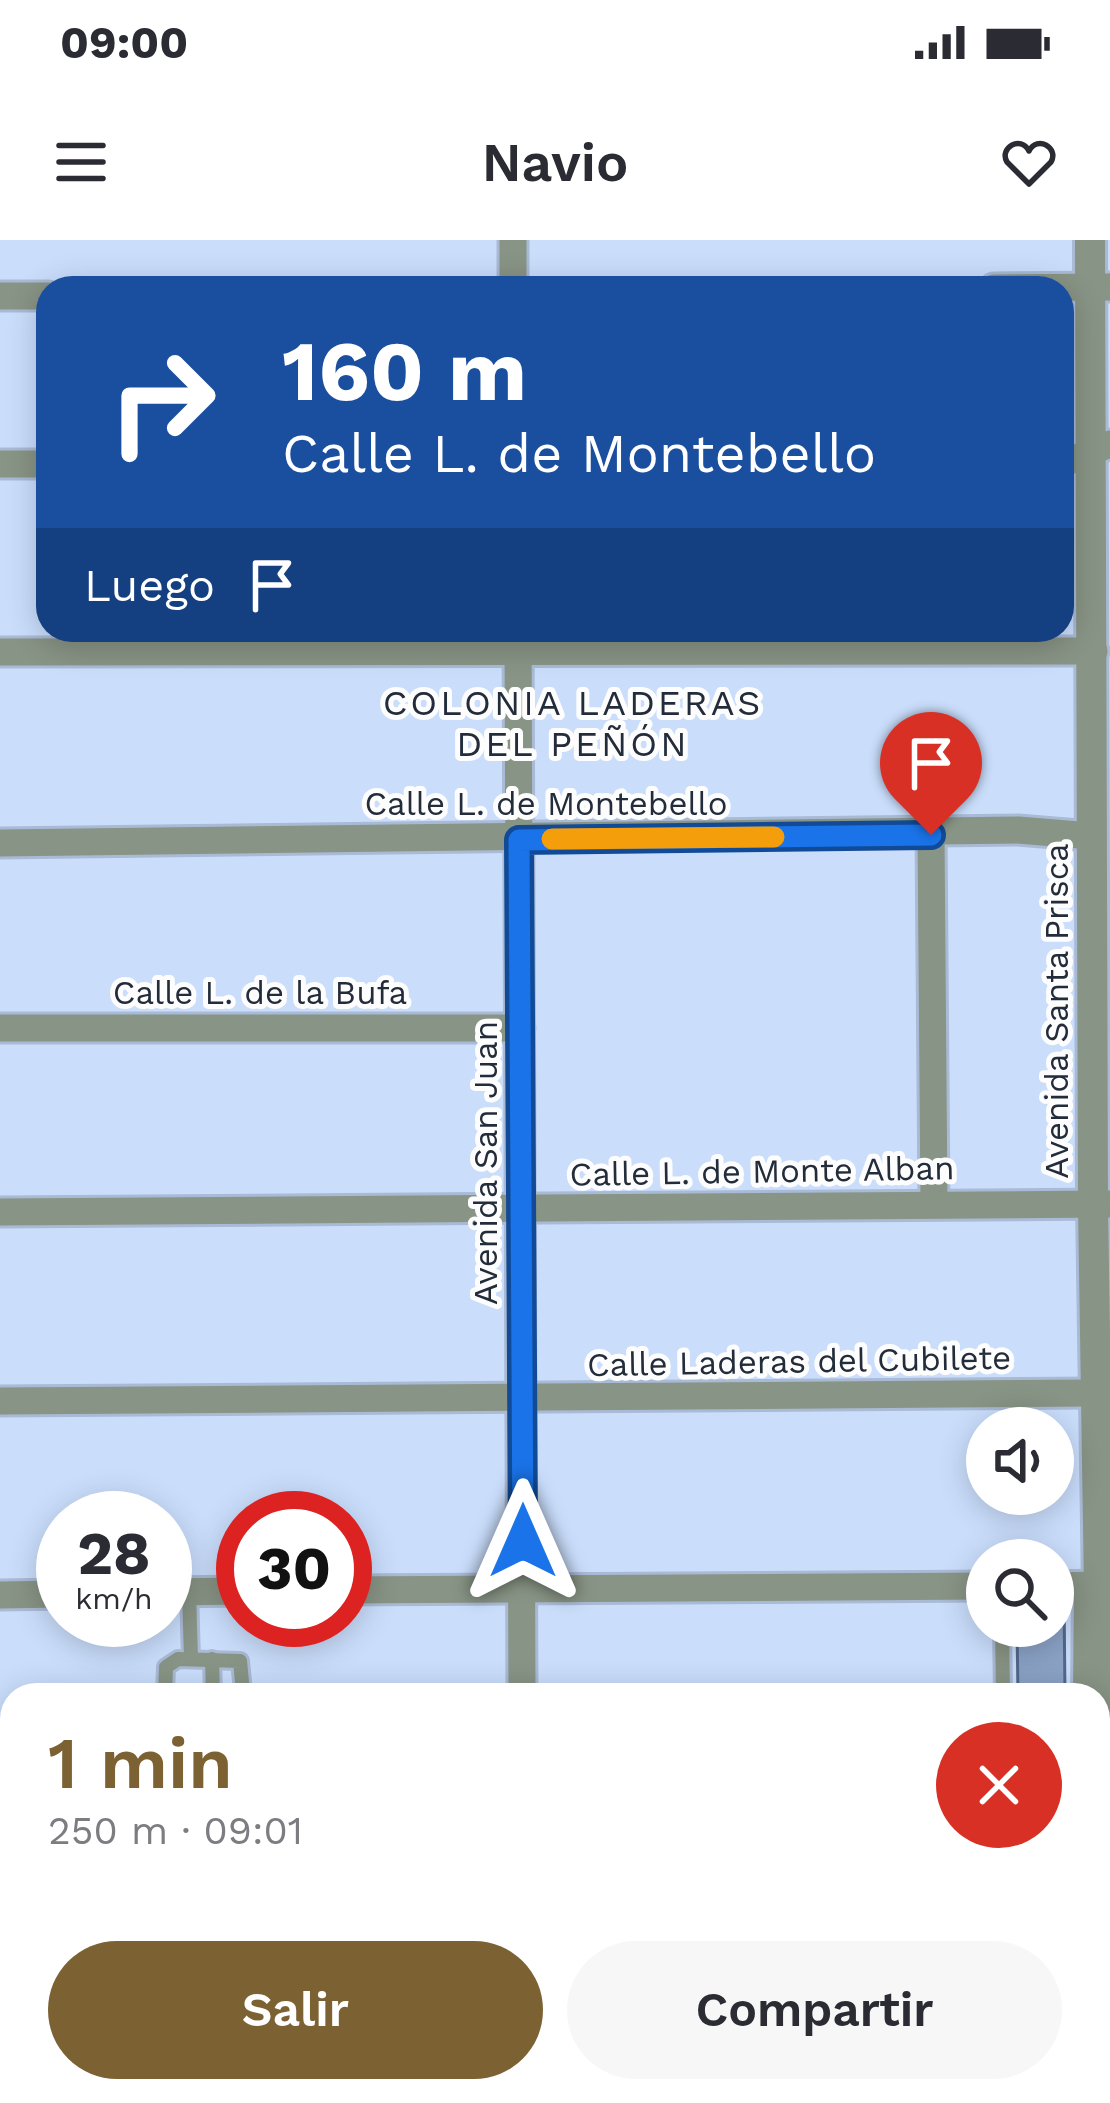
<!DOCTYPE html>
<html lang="es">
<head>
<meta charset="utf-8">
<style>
  body { margin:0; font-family:"Work Sans",sans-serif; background:#f7f7f7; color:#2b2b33; height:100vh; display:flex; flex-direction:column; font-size:45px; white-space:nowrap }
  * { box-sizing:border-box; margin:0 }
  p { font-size:39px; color:#7c7c81 }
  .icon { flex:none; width:66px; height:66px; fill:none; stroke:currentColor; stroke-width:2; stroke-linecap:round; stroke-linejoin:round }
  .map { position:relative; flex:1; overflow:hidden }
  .drawer { position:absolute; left:0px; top:1443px; width:1110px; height:420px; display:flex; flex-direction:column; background:#fff; border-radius:36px 36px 0 0; box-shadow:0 6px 30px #0003 }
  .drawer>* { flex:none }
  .banner { position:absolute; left:36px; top:36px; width:1038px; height:366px; border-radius:36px; box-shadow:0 6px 30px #0003; background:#1a4fa0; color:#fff; overflow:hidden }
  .controls { position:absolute; left:966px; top:1167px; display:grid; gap:24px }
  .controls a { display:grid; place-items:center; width:108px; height:108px; border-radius:50%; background:#fff; box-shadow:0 6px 30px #0003; font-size:60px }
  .speed { position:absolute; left:36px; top:1251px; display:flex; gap:24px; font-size:60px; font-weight:700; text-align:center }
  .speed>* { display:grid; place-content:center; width:156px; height:156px; border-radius:50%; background:#fff; box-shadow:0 6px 30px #0003; line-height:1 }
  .speed small { font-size:30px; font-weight:400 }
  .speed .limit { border:18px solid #d22; background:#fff; color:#111 }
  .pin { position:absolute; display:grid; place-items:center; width:102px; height:102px; color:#fff; margin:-123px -51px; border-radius:50% 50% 50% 0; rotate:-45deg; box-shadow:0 0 12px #0007 }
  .pin .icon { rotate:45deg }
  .me { position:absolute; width:132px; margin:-66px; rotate:0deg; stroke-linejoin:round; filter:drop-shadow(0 0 9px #0008) }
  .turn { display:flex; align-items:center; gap:42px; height:252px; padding:0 48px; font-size:54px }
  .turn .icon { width:156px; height:156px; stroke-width:2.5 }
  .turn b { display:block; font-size:84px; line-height:102px }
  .then { display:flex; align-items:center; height:114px; padding:0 48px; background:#0003; gap:24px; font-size:45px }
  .round { display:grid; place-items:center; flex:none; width:126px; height:126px; border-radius:63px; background:#f7f7f7 }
  .head { display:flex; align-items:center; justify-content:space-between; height:204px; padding:0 48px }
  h1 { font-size:72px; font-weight:600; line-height:90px; color:#7c6133 }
  .primary-button { display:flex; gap:24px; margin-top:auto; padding:24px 48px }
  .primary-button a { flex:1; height:138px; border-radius:72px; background:#7c6133; color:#fff; font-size:48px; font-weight:600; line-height:138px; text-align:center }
  .primary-button a+a { background:#f7f7f7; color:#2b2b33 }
  .status { display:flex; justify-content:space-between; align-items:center; height:84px; padding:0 60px; background:#fff; direction:ltr }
  .status svg { height:33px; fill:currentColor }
  header { display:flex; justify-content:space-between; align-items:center; height:156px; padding:0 48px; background:#fff; font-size:54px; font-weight:600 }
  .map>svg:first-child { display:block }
  .building { fill:#8ca3c7; stroke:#53688a; stroke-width:3 }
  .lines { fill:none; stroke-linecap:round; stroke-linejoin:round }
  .service-casing { stroke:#a9bad5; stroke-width:20 }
  .minor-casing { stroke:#a9bad5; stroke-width:33 }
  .tertiary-casing { stroke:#a9bad5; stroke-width:36 }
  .secondary-casing { stroke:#a9bad5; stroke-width:36 }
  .motorway-casing { stroke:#a9bad5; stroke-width:42 }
  .path { stroke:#758399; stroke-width:6; stroke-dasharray:9 6; stroke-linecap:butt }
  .service { stroke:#889485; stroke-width:14 }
  .minor { stroke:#889485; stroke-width:27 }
  .tertiary { stroke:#889485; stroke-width:30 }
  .secondary { stroke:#60715b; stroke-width:30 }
  .motorway { stroke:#2b4425; stroke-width:36 }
  .rail-casing { stroke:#384353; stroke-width:14 }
  .rail { stroke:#fdfdfd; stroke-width:9; stroke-dasharray:27; stroke-linecap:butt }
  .route-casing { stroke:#114b97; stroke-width:30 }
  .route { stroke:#1a73e8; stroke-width:21 }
  .slow { stroke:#f59e0b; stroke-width:21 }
  .labels { text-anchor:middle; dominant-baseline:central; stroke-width:10; stroke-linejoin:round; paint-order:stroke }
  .street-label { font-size:33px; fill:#232c3a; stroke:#fdfdfd }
  .neighbourhood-label { font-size:36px; letter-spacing:3px; fill:#232c3a; stroke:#fdfdfd }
</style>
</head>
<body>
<div class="status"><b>09:00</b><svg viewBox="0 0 49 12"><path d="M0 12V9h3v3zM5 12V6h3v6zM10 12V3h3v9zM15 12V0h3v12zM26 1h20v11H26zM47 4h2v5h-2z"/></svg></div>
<header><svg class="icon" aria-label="menu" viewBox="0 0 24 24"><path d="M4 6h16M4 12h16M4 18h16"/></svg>Navio<svg class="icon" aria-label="heart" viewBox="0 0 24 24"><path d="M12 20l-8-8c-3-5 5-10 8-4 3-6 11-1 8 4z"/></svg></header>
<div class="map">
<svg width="1110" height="1863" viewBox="0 0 1110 1863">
  <rect width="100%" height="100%" fill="#cadefc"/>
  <path class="building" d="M1053 1358H1064L1065 1455H1018L1017 1386H1053Z"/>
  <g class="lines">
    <g class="service-casing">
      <g id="service">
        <path d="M189 1352 191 1419"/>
        <path d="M1002 1386 1003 1455"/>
        <path d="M212 1419 213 1455"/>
        <path d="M165 1455 166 1427 178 1419 240 1421 243 1452"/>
        <path d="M1080 1455 1081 1345"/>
      </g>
    </g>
    <g class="minor-casing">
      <g id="minor">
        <path d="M513 0V48"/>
        <path d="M994 48 1110 47"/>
        <path d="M0 56H48"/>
        <path d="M0 224H48"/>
        <path d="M1062 224 1110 204"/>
        <path d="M518 390 522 1455"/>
        <path d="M0 412 1094 411"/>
        <path d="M931 595 934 964"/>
        <path d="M0 603 1018 590 1091 596"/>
        <path d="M0 788H520"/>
        <path d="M0 972 1110 964"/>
        <path d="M0 1161 1095 1153"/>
        <path d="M1053 1346 1097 1345"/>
        <path d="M345 1350 987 1346"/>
        <path d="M165 1352 243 1351"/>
        <path d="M0 1355 63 1354"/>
      </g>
    </g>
    <g class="tertiary-casing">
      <path id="tertiary" d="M1090 0 1093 965 1102 1542"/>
    </g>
    <g class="secondary-casing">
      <g id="secondary">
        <path d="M0 1541 12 1540"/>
        <path d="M1098 1542 1110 1541"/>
      </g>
    </g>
    <g class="motorway-casing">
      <g id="motorway">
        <path d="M1098 1609H1110"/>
        <path d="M0 1611H12"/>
        <path d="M1098 1813H1110"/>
        <path d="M0 1821H12"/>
        <path d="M1098 1848 1110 1847"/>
        <path d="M612 1851 763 1863"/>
        <path d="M1034 1863 1070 1851"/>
      </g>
    </g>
    <g class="path">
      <path d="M0 1688H12"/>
      <path d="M0 1695H12"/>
      <path d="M0 1708H12"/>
      <path d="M0 1718H12"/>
      <path d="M1098 1742 1110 1743"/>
    </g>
    <use href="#service" class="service"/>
    <use href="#minor" class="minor"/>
    <use href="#tertiary" class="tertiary"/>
    <use href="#secondary" class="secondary"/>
    <use href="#motorway" class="motorway"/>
    <g class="rail-casing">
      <g id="rail">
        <path d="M1098 1684 1110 1683"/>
        <path d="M1098 1724 1110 1723"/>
        <path d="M0 1732H12"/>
        <path d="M0 1753H12"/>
      </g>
    </g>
    <use href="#rail" class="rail"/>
  </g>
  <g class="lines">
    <g class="route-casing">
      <path id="route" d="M523 1301 519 600 931 595"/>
    </g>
    <use href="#route" class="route"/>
    <path class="slow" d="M552 599 774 597"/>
  </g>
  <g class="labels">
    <g class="street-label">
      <text x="546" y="563">Calle L. de Montebello</text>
      <text x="260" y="752">Calle L. de la Bufa</text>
      <text transform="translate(1056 771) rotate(-90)">Avenida Santa Prisca</text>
      <text transform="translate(485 923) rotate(-90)">Avenida San Juan</text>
      <text transform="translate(762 931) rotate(-1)">Calle L. de Monte Alban</text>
      <text transform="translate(799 1121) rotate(-1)">Calle Laderas del Cubilete</text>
    </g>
    <g class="neighbourhood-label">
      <text x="573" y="463">COLONIA LADERAS<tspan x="573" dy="41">DEL PEÑÓN</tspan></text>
    </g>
  </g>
</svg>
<div class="controls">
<a><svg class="icon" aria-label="sound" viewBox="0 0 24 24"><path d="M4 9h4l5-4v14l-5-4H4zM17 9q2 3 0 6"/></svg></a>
<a><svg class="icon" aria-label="search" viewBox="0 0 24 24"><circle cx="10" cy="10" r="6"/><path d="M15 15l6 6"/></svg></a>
</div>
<div class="speed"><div>28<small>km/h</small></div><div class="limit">30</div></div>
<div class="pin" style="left:931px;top:595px;background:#d93025"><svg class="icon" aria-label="arrive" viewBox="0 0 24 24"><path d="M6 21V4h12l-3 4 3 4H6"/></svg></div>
<svg class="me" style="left:523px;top:1301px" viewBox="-20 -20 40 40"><path d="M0-17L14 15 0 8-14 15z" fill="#1a73e8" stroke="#fff" stroke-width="4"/></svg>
<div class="banner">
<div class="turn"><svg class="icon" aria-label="right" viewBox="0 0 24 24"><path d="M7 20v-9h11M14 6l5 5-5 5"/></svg><div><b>160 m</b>Calle L. de Montebello</div></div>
<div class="then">Luego<svg class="icon" aria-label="arrive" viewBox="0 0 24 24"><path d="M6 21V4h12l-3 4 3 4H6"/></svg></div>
</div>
<section class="drawer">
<div class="head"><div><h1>1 min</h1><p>250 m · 09:01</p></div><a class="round" style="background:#d93025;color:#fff"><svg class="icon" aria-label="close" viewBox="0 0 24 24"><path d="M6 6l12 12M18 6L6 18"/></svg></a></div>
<div class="primary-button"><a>Salir</a><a>Compartir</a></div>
</section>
</div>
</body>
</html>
